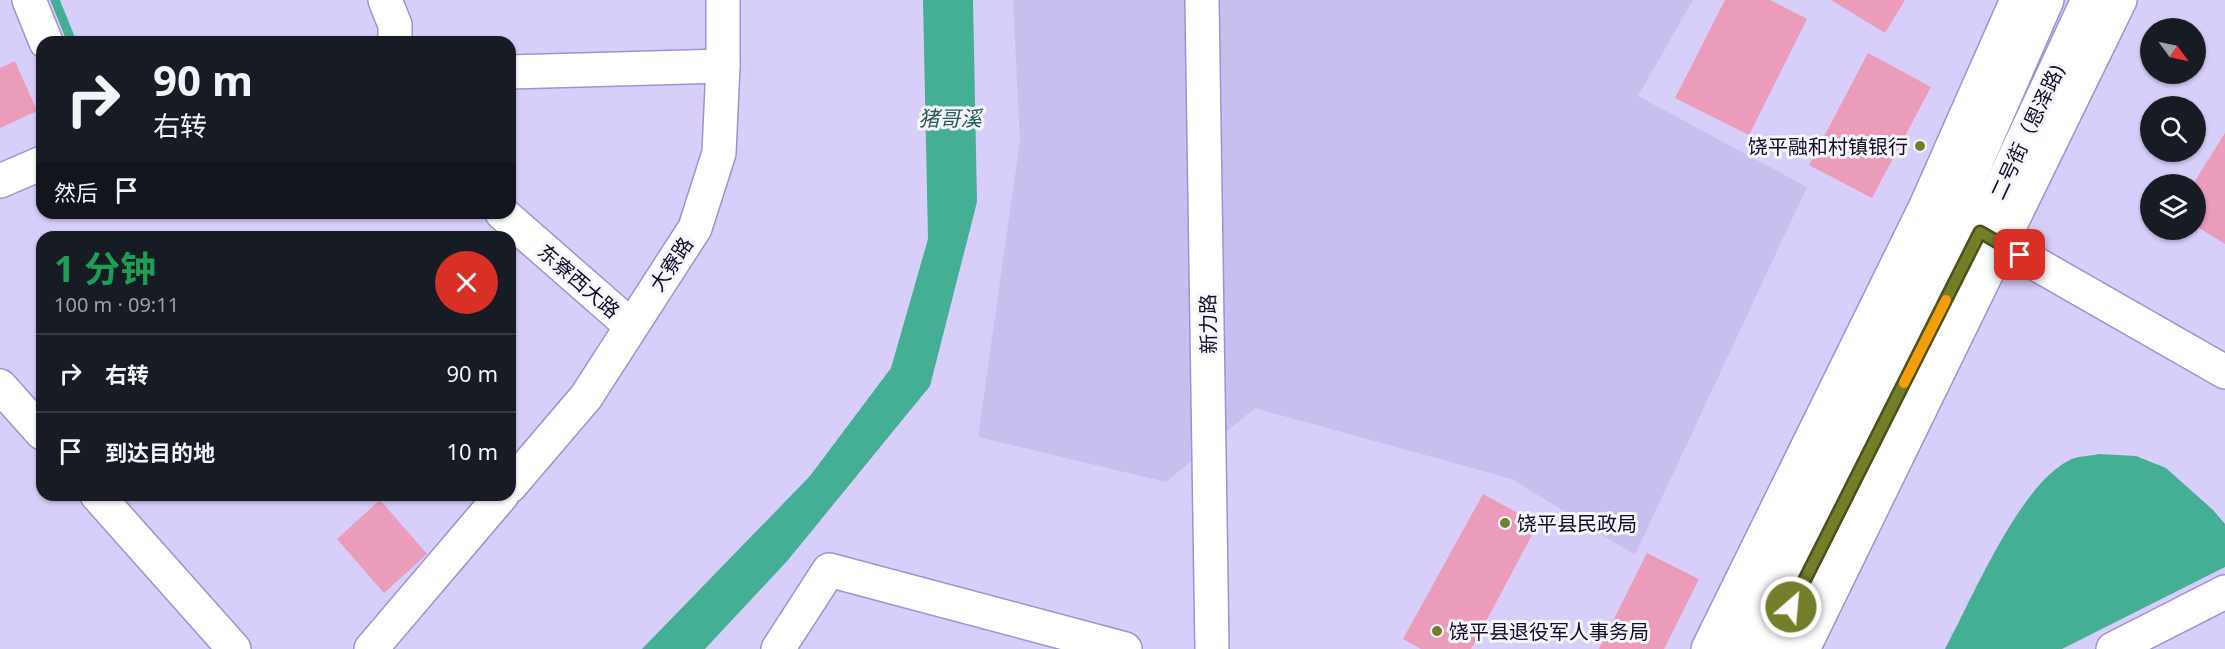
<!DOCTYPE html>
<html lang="zh">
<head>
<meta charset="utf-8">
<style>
  body { margin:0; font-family:"Noto Sans","Noto Sans SC",sans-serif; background:#242831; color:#f1f3f6; height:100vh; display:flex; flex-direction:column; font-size:22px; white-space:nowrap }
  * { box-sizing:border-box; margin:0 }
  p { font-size:20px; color:#9ea1a6 }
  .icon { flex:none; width:33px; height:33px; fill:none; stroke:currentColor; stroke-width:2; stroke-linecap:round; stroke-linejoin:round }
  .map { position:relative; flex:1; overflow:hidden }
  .drawer { position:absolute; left:36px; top:231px; width:480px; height:270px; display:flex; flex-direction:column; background:#171b24; border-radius:18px; box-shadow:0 2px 4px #0004 }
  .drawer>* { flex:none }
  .banner { position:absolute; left:36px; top:36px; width:480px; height:183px; border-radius:18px; box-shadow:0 2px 4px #0004; background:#171b24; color:#f1f3f6; overflow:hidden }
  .needle { width:39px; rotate:123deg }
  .fabs { position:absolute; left:2140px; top:18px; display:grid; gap:12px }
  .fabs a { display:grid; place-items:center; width:66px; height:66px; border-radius:50%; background:#171b24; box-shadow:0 2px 4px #0004; font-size:30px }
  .pin { position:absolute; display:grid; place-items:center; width:51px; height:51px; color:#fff; margin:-26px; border-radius:12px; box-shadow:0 3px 9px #0006 }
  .me { position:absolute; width:66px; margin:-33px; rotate:27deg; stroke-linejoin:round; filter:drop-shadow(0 0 4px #0008) }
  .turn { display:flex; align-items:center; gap:21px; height:126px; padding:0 18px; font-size:27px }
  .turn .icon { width:78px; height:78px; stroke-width:2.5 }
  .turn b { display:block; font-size:42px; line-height:51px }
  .then { display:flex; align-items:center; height:57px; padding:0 18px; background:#0003; gap:12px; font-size:22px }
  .round { display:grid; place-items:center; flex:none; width:63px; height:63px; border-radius:32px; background:#242831 }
  .headline { display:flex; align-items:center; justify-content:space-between; height:102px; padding:0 18px }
  h1 { font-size:36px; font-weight:700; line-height:45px; color:#1e9e55 }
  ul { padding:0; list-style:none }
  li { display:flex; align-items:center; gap:18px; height:78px; padding:0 18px; border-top:2px solid #363941 }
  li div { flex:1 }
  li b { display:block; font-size:22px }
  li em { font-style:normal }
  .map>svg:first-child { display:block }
  .built { fill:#c8bfee }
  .water { fill:#45af96 }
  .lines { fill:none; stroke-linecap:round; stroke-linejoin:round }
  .stream { stroke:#45af96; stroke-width:9 }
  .building { fill:#ea9cba }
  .minor-casing { stroke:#a090d4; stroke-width:36 }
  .major-casing { stroke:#a090d4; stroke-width:36 }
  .minor { stroke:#fff; stroke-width:33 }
  .major { stroke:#fff; stroke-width:33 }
  .route-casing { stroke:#4b511a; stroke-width:15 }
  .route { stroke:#747d28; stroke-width:10 }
  .slow { stroke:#f59e0b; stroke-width:10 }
  .poi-dot { fill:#747d28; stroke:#f7f5fd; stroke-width:2 }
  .labels { text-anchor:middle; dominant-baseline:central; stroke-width:6; stroke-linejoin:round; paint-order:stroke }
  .street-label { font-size:20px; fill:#130c25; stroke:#f7f5fd }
  .poi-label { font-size:20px; fill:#130c25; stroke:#f7f5fd; text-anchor:start }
  .water-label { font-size:21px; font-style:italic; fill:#255e50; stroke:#f7f5fd }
</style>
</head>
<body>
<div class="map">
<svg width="2225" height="649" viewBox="0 0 2225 649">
  <rect width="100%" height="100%" fill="#d8cefa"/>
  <path class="built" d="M1013 0H1693L1638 96 1807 187 1635 555 1512 479 1255 408 1166 482 978 437 1020 141Z"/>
  <g class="water">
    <path d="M923 0H973L977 202 930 386 788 560 705 649H642L810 476 891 368 928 239Z"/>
    <path d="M2099 454 2136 456 2166 468 2213 510 2225 524V567L2062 649H1945C1972 599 2019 486 2068 461 2076 456 2090 456 2099 454Z"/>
  </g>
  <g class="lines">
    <path class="stream" d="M55 0 72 42"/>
  </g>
  <g class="building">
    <path d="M1725 0H1770L1807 19 1749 135 1675 98Z"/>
    <path d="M1831 0H1905L1885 33Z"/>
    <path d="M1868 53 1931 87 1872 198 1809 165Z"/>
    <path d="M15 61 37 111 0 128V68Z"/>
    <path d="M2225 133V244L2196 226V184H2193Z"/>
    <path d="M1483 494 1538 524 1471 649H1421L1403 639Z"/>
    <path d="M380 500 427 554 384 593 337 539Z"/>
    <path d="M1647 553 1699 579 1664 649H1599Z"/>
  </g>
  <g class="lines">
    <g class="minor-casing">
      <g id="minor">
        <path d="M29 0 46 42"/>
        <path d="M385 0 395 25V42"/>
        <path d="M1202 0 1212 649"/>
        <path d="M510 72 723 66"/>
        <path d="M0 181 42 163"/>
        <path d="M502 213 630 325"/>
        <path d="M1982 233 2225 372"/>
        <path d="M0 386 42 433"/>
        <path d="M510 486 586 397 695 228 719 153 723 66V0"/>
        <path d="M97 495 234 649"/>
        <path d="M371 649 502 495"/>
        <path d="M778 649 829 570 1125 649"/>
        <path d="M1708 649 1926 206 2017 0"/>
        <path d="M1803 649 2120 0"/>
        <path d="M2113 649 2225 592"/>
      </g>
    </g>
    <g class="major-casing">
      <g id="major">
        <path d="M1739 649 1956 208 2047 0"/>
        <path d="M1770 649 1980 232 2088 0"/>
      </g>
    </g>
    <use href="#minor" class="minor"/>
    <use href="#major" class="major"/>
  </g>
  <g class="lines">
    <g class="route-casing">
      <path id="route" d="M1791 607 1980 232 2020 255"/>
    </g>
    <use href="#route" class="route"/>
    <path class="slow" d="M1904 383 1946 300"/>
  </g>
  <g class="poi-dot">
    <circle cx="1920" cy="146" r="6"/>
    <circle cx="1505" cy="523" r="6"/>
    <circle cx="1437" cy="631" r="6"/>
  </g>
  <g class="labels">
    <g class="street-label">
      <text transform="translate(2027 132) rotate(-65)">二号街（恩泽路)</text>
      <text transform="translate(671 264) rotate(-56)">大寮路</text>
      <text transform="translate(579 281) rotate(41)">东寮西大路</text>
      <text transform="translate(1208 324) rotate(-91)">新力路</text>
    </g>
    <g class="poi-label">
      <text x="1908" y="146" text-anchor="end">饶平融和村镇银行</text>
      <text x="1517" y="523">饶平县民政局</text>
      <text x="1449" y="631">饶平县退役军人事务局</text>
    </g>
    <g class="water-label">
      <text x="950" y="118">猪哥溪</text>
    </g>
  </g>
</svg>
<div class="fabs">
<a><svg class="needle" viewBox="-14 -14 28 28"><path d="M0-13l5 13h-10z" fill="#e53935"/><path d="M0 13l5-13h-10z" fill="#9ea1a6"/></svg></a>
<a><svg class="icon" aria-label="search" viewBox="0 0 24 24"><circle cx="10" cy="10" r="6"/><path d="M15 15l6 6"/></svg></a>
<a><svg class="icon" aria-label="layers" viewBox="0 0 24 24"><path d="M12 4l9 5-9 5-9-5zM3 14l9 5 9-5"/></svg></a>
</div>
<div class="pin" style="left:2020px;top:255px;background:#d93025"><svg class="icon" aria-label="arrive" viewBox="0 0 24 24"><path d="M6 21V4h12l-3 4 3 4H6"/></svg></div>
<svg class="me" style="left:1791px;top:607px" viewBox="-20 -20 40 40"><circle r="17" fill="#747d28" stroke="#fff" stroke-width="3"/><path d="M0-11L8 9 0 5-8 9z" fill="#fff"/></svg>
<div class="banner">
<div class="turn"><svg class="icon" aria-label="right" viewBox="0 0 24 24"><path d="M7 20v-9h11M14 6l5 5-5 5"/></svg><div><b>90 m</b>右转</div></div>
<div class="then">然后<svg class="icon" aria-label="arrive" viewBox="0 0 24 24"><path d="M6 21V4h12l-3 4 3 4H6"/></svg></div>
</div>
<section class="drawer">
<div class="headline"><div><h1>1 分钟</h1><p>100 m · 09:11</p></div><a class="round" style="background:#d93025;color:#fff"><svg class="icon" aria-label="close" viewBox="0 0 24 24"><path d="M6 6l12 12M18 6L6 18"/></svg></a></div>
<ul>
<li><svg class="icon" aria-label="right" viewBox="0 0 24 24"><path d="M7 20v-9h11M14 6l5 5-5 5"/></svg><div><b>右转</b></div><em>90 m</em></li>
<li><svg class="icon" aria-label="arrive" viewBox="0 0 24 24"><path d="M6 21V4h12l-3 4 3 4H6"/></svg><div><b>到达目的地</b></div><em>10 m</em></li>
</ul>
</section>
</div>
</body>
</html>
